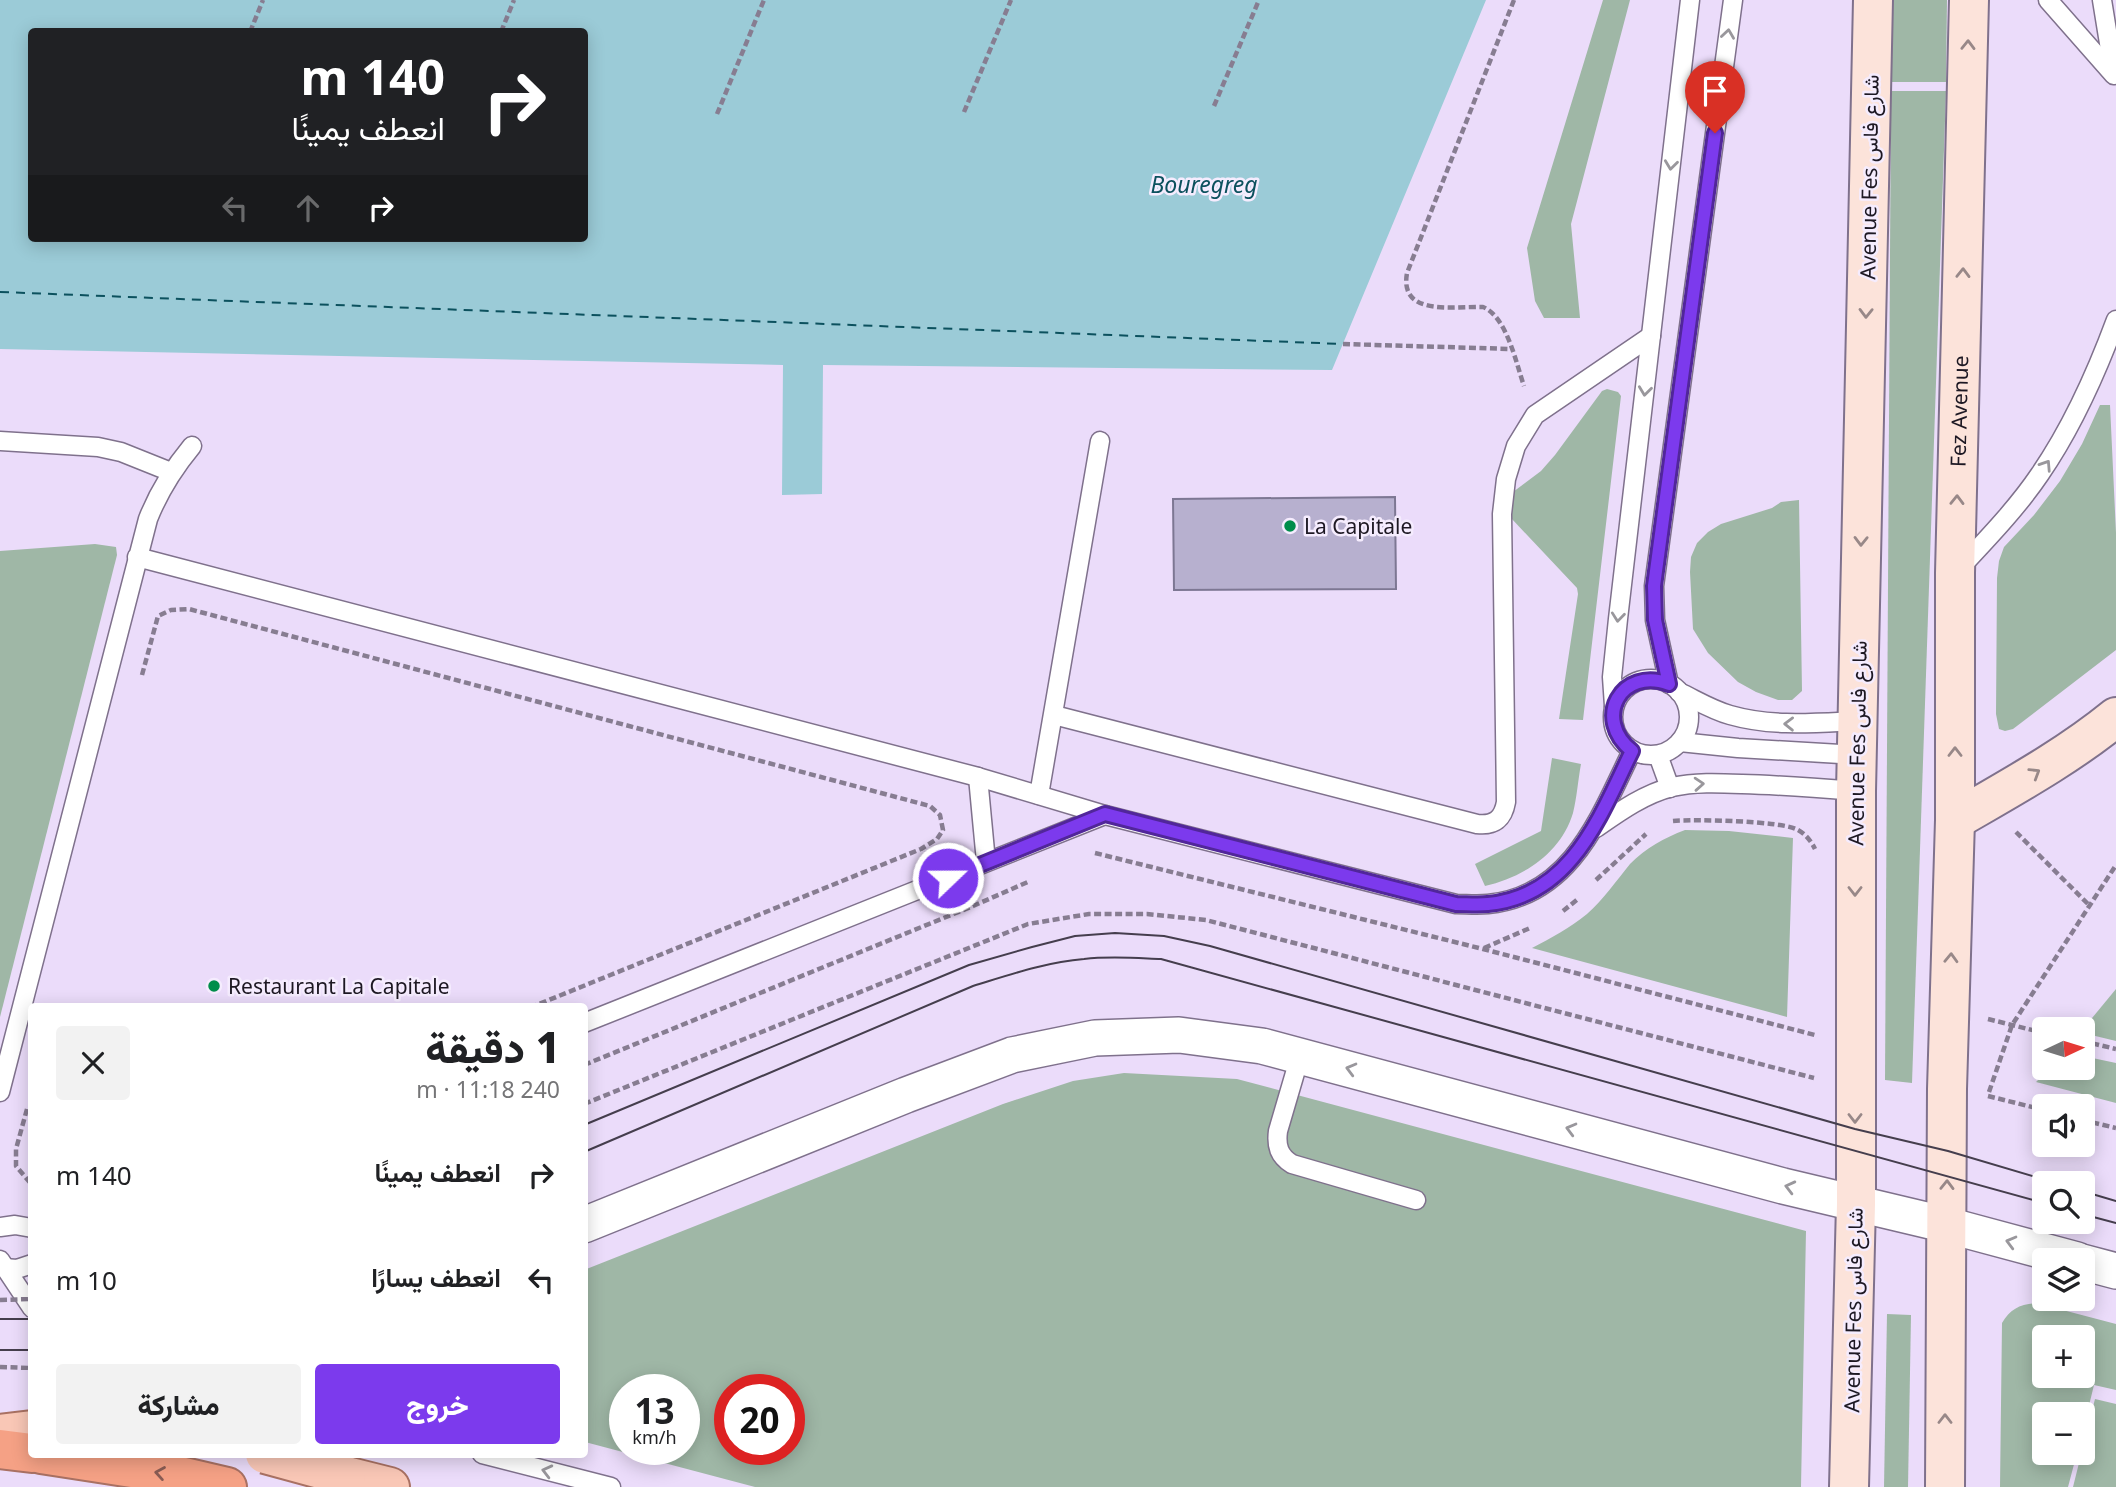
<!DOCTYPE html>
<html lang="ar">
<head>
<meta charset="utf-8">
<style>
  body { margin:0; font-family:"Noto Sans",Vazirmatn,sans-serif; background:#f2f2f2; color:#202124; direction:rtl; height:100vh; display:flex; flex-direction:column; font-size:26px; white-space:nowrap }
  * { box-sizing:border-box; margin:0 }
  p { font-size:23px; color:#757577 }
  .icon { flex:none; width:38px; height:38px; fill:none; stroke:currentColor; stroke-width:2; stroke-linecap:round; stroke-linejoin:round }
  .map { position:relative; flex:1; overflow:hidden; direction:ltr }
  .side { position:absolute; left:28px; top:1003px; width:560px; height:455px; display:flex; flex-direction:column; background:#fff; border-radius:7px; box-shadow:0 4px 18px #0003; direction:rtl }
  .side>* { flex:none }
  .guide { position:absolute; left:28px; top:28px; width:560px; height:214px; border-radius:7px; box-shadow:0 4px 18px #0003; direction:rtl; background:#202124; color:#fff; overflow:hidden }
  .needle { width:46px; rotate:86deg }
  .buttons { position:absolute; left:2032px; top:1017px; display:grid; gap:14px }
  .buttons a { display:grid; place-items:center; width:63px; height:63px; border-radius:7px; background:#fff; box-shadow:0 4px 18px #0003; font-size:35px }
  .speed { position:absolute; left:609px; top:1374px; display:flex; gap:14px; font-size:35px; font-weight:700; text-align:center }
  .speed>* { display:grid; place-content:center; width:91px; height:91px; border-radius:50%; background:#fff; box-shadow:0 4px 18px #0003; line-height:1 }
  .speed small { font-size:18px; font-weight:400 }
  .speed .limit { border:10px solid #d22; background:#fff; color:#111 }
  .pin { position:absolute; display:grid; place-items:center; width:60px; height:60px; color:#fff; margin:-72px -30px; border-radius:50% 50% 50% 0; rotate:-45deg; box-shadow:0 0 7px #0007 }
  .pin .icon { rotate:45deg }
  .me { position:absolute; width:77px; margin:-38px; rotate:68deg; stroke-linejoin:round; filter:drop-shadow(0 0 5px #0008) }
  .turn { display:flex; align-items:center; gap:24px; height:147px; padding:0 28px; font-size:32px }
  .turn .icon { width:91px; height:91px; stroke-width:2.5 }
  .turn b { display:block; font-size:49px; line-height:60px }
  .lanes { display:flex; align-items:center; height:66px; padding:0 28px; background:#0003; justify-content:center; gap:35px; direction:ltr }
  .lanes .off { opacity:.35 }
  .round { display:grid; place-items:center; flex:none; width:74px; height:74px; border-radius:7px; background:#f2f2f2 }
  .overview { display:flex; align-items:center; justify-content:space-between; height:119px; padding:0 28px }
  h1 { font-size:42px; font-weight:800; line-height:52px }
  .cta { display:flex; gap:14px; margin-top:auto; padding:14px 28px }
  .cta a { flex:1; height:80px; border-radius:7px; background:#7c3aed; color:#fff; font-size:28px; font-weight:800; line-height:80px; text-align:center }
  .cta a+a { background:#f2f2f2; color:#202124 }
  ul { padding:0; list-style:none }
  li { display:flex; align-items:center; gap:21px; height:105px; padding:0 28px }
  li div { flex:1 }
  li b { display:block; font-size:26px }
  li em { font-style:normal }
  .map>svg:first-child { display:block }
  .green { fill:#9fb7a6; fill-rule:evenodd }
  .water { fill:#9bcbd7; fill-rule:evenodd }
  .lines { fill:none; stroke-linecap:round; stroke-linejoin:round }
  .ferry { stroke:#0c515e; stroke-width:2; stroke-dasharray:9 7; stroke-linecap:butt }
  .building { fill:#b7b0cf; stroke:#7d7793; stroke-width:2 }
  .lane-casing { stroke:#7f718c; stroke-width:21 }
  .street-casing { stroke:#7f718c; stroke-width:38 }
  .secondary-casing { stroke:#7f718c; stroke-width:42 }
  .primary-casing { stroke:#a97163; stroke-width:42 }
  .highway-casing { stroke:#a97163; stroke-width:42 }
  .path { stroke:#877d91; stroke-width:4.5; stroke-dasharray:7 3.5; stroke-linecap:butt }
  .lane { stroke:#fff; stroke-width:18 }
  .street { stroke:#fff; stroke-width:35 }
  .secondary { stroke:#fce3da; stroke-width:38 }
  .primary { stroke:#f9c7b6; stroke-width:38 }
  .highway { stroke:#f5a185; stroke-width:38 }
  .tram { stroke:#453e4d; stroke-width:2 }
  .primary-bridge-casing { stroke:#a97163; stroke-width:42; stroke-linecap:butt }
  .path-bridge { stroke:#877d91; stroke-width:4.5; stroke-dasharray:7 3.5; stroke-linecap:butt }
  .primary-bridge { stroke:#f9c7b6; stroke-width:38 }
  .oneway { stroke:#99979c }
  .oneway2 { stroke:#988888 }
  .oneway3 { stroke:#895c54 }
  .route-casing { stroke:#51269a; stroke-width:18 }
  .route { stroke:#7c3aed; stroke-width:12 }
  .poi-dot { fill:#008d4b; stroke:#f5ecfe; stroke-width:2.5 }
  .labels { text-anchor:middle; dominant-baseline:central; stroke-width:5; stroke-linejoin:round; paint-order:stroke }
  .street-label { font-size:21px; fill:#1d1823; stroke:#f5ecfe }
  .poi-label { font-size:21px; fill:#1d1823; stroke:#f5ecfe; text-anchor:start }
  .water-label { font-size:23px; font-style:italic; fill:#0c515e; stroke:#f5ecfe }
</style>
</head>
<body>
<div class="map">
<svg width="2116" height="1487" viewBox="0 0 2116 1487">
  <rect width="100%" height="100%" fill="#ebdcfa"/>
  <g class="green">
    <path d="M1603 0H1630L1571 224 1580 318H1544L1535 301 1527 248Z"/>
    <path d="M1893 0H1947L1946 82H1891Z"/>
    <path d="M1891 91H1946L1912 1083 1885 1080Z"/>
    <path d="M1607 389 1618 392 1621 396 1583 720 1559 719 1578 594 1577 588 1511 518V501L1513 492 1541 471 1555 455 1602 391Z"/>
    <path d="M2100 405H2110L2116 533V650L2013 729 2005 731 1999 729 1996 714 1997 578 1999 561 2004 547 2034 515 2060 481 2082 444Z"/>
    <path d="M1799 500 1802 691 1792 700H1778L1756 692 1738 682 1708 653 1693 629 1690 572 1691 557 1697 543 1708 532 1721 524 1772 508 1781 502Z"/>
    <path d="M95 544 116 547 117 555 0 1017V551Z"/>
    <path d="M1552 758 1581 764C1578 780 1577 797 1573 813 1561 853 1524 877 1485 886L1475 864 1541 831Z"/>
    <path d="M1685 830 1729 831 1793 838 1787 1017 1532 948C1551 938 1570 928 1587 914 1604 899 1616 881 1630 864 1646 848 1664 838 1685 830Z"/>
    <path d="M2116 989V1041L2083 1033V1029Z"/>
    <path d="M2083 1056 2116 1063V1103L2036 1082 2050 1068H2082Z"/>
    <path d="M1124 1073 1237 1079 1806 1231 1801 1487H755L585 1442 584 1270 1003 1104 1073 1081ZM625 1390H684V1449H625ZM730 1390H789V1449H730Z"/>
    <path d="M2036 1303 2116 1324V1390L2094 1385 2083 1430 2082 1414H2044V1452L2077 1453 2068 1487H2000L2002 1323C2010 1309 2020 1304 2036 1303ZM2082 1337V1376H2044V1337Z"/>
    <path d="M1887 1314 1911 1315 1908 1487H1884Z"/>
    <path d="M2095 1399 2116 1404V1487H2073Z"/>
  </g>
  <path class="water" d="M0 0H1486L1332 370 823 365 822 494 782 495 783 365 0 349ZM32 32H584V238H32Z"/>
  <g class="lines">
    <path class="ferry" d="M0 292 1343 344"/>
  </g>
  <path class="building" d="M1395 497 1396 589 1174 590 1173 499Z"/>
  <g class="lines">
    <g class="lane-casing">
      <g id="lane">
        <path d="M2048 0 2114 75"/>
        <path d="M2102 0 2114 74"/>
        <path d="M0 441 98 447 121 452 171 472"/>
        <path d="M137 557 978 777 1105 815 1456 904C1466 904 1477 905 1488 904 1572 896 1600 816 1632 751"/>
        <path d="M1960 568C1988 538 2017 508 2040 474 2073 426 2096 374 2116 320"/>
        <circle cx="1651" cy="717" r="38"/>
        <path d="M1669 684 1655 620 1654 586 1733 0"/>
        <path d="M1679 692C1696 700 1712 710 1730 715 1772 727 1814 723 1857 721"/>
        <path d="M1614 706 1612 677 1618 619 1690 0"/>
        <path d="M1054 715 1477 824C1494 826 1503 819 1506 802L1502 514 1506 479 1516 446 1535 415 1651 336"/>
        <path d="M1680 742 1738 748 1857 755"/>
        <path d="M1658 755 1670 788"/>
        <path d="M978 777 986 862"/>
        <path d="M1039 795 1100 441"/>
        <path d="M1596 828C1619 812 1644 794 1672 787 1695 782 1718 783 1742 784 1780 785 1818 788 1856 791"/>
        <path d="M584 1023 1105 815"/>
        <path d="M1300 1056 1278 1131C1276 1146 1279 1156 1292 1164L1416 1200"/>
        <path d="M0 1092 148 519C159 491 173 469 192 446"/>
        <path d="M0 1227 15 1225 32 1228"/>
        <path d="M0 1260 32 1308"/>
        <path d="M4 1268 17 1269 32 1264"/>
        <path d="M482 1454 611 1487"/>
      </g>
    </g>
    <g class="street-casing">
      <g id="street">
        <path d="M584 1225 906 1095 1012 1055 1095 1038 1179 1035 1262 1046 1783 1186 1947 1225 2077 1260"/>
        <path d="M2082 1262 2116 1271"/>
      </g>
    </g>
    <g class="secondary-casing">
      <g id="secondary">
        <path d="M1955 820C2010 788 2067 757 2116 717"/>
        <path d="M1849 1487 1856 1204V791L1873 0"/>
        <path id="s1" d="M1945 1487 1947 1089 1955 820V573L1969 0"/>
      </g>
    </g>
    <g class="primary-casing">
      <g id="primary">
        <path d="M0 1434 32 1430"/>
        <path d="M346 1476 390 1487"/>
      </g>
    </g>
    <g class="highway-casing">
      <g id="highway">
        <path d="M0 1449 32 1453"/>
        <path d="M41 1454 171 1474 227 1487"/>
      </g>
    </g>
    <g class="path">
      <path d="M1514 0 1407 273C1399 317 1454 306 1483 307 1507 317 1516 363 1524 386"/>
      <path d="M250 32 263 0"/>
      <path d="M501 32 514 0"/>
      <path d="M1214 106 1259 0"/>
      <path d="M964 112 1011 0"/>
      <path d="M717 114 764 0"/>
      <path d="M1343 344 1511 349"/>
      <path d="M142 675 158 616 171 610 189 609 930 806 940 815 943 830 937 839 921 849 534 1006"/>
      <path d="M1673 821C1695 819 1779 821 1796 829 1805 833 1811 841 1815 849"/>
      <path d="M2016 832 2089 905"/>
      <path d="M1095 853 1483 949 1815 1035"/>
      <path d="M1596 880 1646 834"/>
      <path d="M1563 911 1578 899"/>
      <path d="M1484 948 1530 928"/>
      <path d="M1988 1019 2044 1033"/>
      <path d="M2082 1041 2116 1049"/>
      <path d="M584 1065 973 906 1030 881"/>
      <path d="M1989 1092 2012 1025 2116 865"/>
      <path d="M1988 1096 2044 1110"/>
      <path d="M584 1104 1028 924 1089 914H1147L1206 920 1814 1078"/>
      <path d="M27 1109 16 1149V1166L32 1185"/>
      <path d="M2082 1120 2116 1128"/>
      <path d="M0 1367 32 1368"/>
    </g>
    <use href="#lane" class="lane"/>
    <use href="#street" class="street"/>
    <use href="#secondary" class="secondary"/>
    <use href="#primary" class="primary"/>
    <use href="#highway" class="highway"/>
    <g class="tram">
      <path d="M584 1125 969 965 1032 947 1075 936 1115 933 1164 936 1210 946 1855 1129 1948 1151 2056 1183"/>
      <path d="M584 1152 973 986C1009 975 1046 962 1084 959 1110 956 1135 958 1161 959L2044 1203"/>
      <path d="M2082 1191 2116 1201"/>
      <path d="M2082 1214 2116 1223"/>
      <path d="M0 1319H32"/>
      <path d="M0 1350H32"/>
    </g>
    <g class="primary-bridge-casing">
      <path id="primary-bridge" d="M265 1454 346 1476"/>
    </g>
    <path class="path-bridge" d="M0 1300 32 1299"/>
    <use href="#primary-bridge" class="primary-bridge"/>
  </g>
  <defs><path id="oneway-chevron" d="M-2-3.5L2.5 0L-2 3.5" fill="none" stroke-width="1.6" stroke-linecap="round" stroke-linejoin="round" transform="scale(1.75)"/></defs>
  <g class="oneway">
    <use href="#oneway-chevron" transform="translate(1728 34) rotate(-82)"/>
    <use href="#oneway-chevron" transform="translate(1671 165) rotate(97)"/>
    <use href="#oneway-chevron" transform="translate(1645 391) rotate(97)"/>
    <use href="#oneway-chevron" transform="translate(2046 465) rotate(-57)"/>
    <use href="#oneway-chevron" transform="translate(1618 617) rotate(96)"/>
    <use href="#oneway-chevron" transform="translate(1789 724) rotate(-179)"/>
    <use href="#oneway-chevron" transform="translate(1699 784) rotate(-4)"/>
    <use href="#oneway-chevron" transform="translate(1351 1069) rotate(-165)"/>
    <use href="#oneway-chevron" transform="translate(1571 1129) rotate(-165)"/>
    <use href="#oneway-chevron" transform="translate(1790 1187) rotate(-166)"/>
    <use href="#oneway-chevron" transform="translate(2011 1242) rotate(-165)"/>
    <use href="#oneway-chevron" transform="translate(547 1471) rotate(-166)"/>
  </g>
  <g class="oneway2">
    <use href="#oneway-chevron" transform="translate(1968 45) rotate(-89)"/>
    <use href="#oneway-chevron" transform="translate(1963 273) rotate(-89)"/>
    <use href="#oneway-chevron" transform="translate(1866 313) rotate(91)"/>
    <use href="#oneway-chevron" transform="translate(1957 500) rotate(-89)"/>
    <use href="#oneway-chevron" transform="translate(1861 541) rotate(91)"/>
    <use href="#oneway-chevron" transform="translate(1955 752) rotate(-90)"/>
    <use href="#oneway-chevron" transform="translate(2035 773) rotate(-32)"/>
    <use href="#oneway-chevron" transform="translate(1855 891) rotate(90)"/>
    <use href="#oneway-chevron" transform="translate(1951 958) rotate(-88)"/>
    <use href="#oneway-chevron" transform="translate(1855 1118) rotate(90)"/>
    <use href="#oneway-chevron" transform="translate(1947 1185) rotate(-89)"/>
    <use href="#oneway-chevron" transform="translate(1945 1419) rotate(-90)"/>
  </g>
  <use class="oneway3" href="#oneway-chevron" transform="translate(160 1473) rotate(-170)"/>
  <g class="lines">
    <g class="route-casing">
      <path id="route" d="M948 878 1105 814 1456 904C1466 904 1478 905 1488 904 1572 896 1600 816 1632 751 1592 719 1621 666 1669 684L1655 620 1654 586 1715 133"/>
    </g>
    <use href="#route" class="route"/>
  </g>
  <g class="poi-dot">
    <circle cx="1290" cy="526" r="7"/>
    <circle cx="214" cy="986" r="7"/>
  </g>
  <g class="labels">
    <g class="street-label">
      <text transform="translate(1869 177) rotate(-89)">Avenue Fes شارع فاس</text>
      <text stroke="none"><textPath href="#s1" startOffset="1076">Fez Avenue</textPath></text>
      <text transform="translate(1857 743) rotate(-89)">Avenue Fes شارع فاس</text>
      <text transform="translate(1853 1310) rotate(-89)">Avenue Fes شارع فاس</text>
    </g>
    <g class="poi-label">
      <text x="1304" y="526">La Capitale</text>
      <text x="228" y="986">Restaurant La Capitale</text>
    </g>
    <g class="water-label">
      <text x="1204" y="184">Bouregreg</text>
    </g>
  </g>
</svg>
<div class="buttons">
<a><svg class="needle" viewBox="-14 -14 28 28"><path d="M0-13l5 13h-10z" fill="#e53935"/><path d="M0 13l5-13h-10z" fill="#757577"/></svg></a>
<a><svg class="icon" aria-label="sound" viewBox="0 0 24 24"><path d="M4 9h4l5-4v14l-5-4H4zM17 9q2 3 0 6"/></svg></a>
<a><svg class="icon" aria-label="search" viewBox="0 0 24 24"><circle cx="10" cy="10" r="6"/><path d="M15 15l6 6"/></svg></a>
<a><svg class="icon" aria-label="layers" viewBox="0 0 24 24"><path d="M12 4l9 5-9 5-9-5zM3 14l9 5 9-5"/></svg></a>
<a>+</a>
<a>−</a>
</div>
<div class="speed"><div>13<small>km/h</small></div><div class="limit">20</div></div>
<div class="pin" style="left:1715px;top:133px;background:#d93025"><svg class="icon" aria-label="arrive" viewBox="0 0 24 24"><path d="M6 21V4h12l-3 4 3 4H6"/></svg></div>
<svg class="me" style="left:948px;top:878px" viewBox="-20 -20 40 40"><circle r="17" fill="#7c3aed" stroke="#fff" stroke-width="3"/><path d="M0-11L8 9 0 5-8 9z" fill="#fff"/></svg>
<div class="guide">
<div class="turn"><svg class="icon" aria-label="right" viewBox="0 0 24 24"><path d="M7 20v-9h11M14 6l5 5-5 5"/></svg><div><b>140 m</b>انعطف يمينًا</div></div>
<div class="lanes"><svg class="icon off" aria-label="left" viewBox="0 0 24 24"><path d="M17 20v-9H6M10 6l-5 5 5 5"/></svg><svg class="icon off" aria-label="ahead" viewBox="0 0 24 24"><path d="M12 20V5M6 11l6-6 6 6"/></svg><svg class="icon" aria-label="right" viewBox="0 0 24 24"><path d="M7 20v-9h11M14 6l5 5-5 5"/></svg></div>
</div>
<section class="side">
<div class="overview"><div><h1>1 دقيقة</h1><p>240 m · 11:18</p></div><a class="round"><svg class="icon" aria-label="close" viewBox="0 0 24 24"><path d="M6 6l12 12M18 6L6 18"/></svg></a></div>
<ul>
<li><svg class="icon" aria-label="right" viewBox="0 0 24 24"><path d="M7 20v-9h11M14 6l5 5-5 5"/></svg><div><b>انعطف يمينًا</b></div><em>140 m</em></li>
<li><svg class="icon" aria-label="left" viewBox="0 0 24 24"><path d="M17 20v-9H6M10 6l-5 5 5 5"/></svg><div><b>انعطف يسارًا</b></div><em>10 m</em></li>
</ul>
<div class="cta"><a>خروج</a><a>مشاركة</a></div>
</section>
</div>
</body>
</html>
